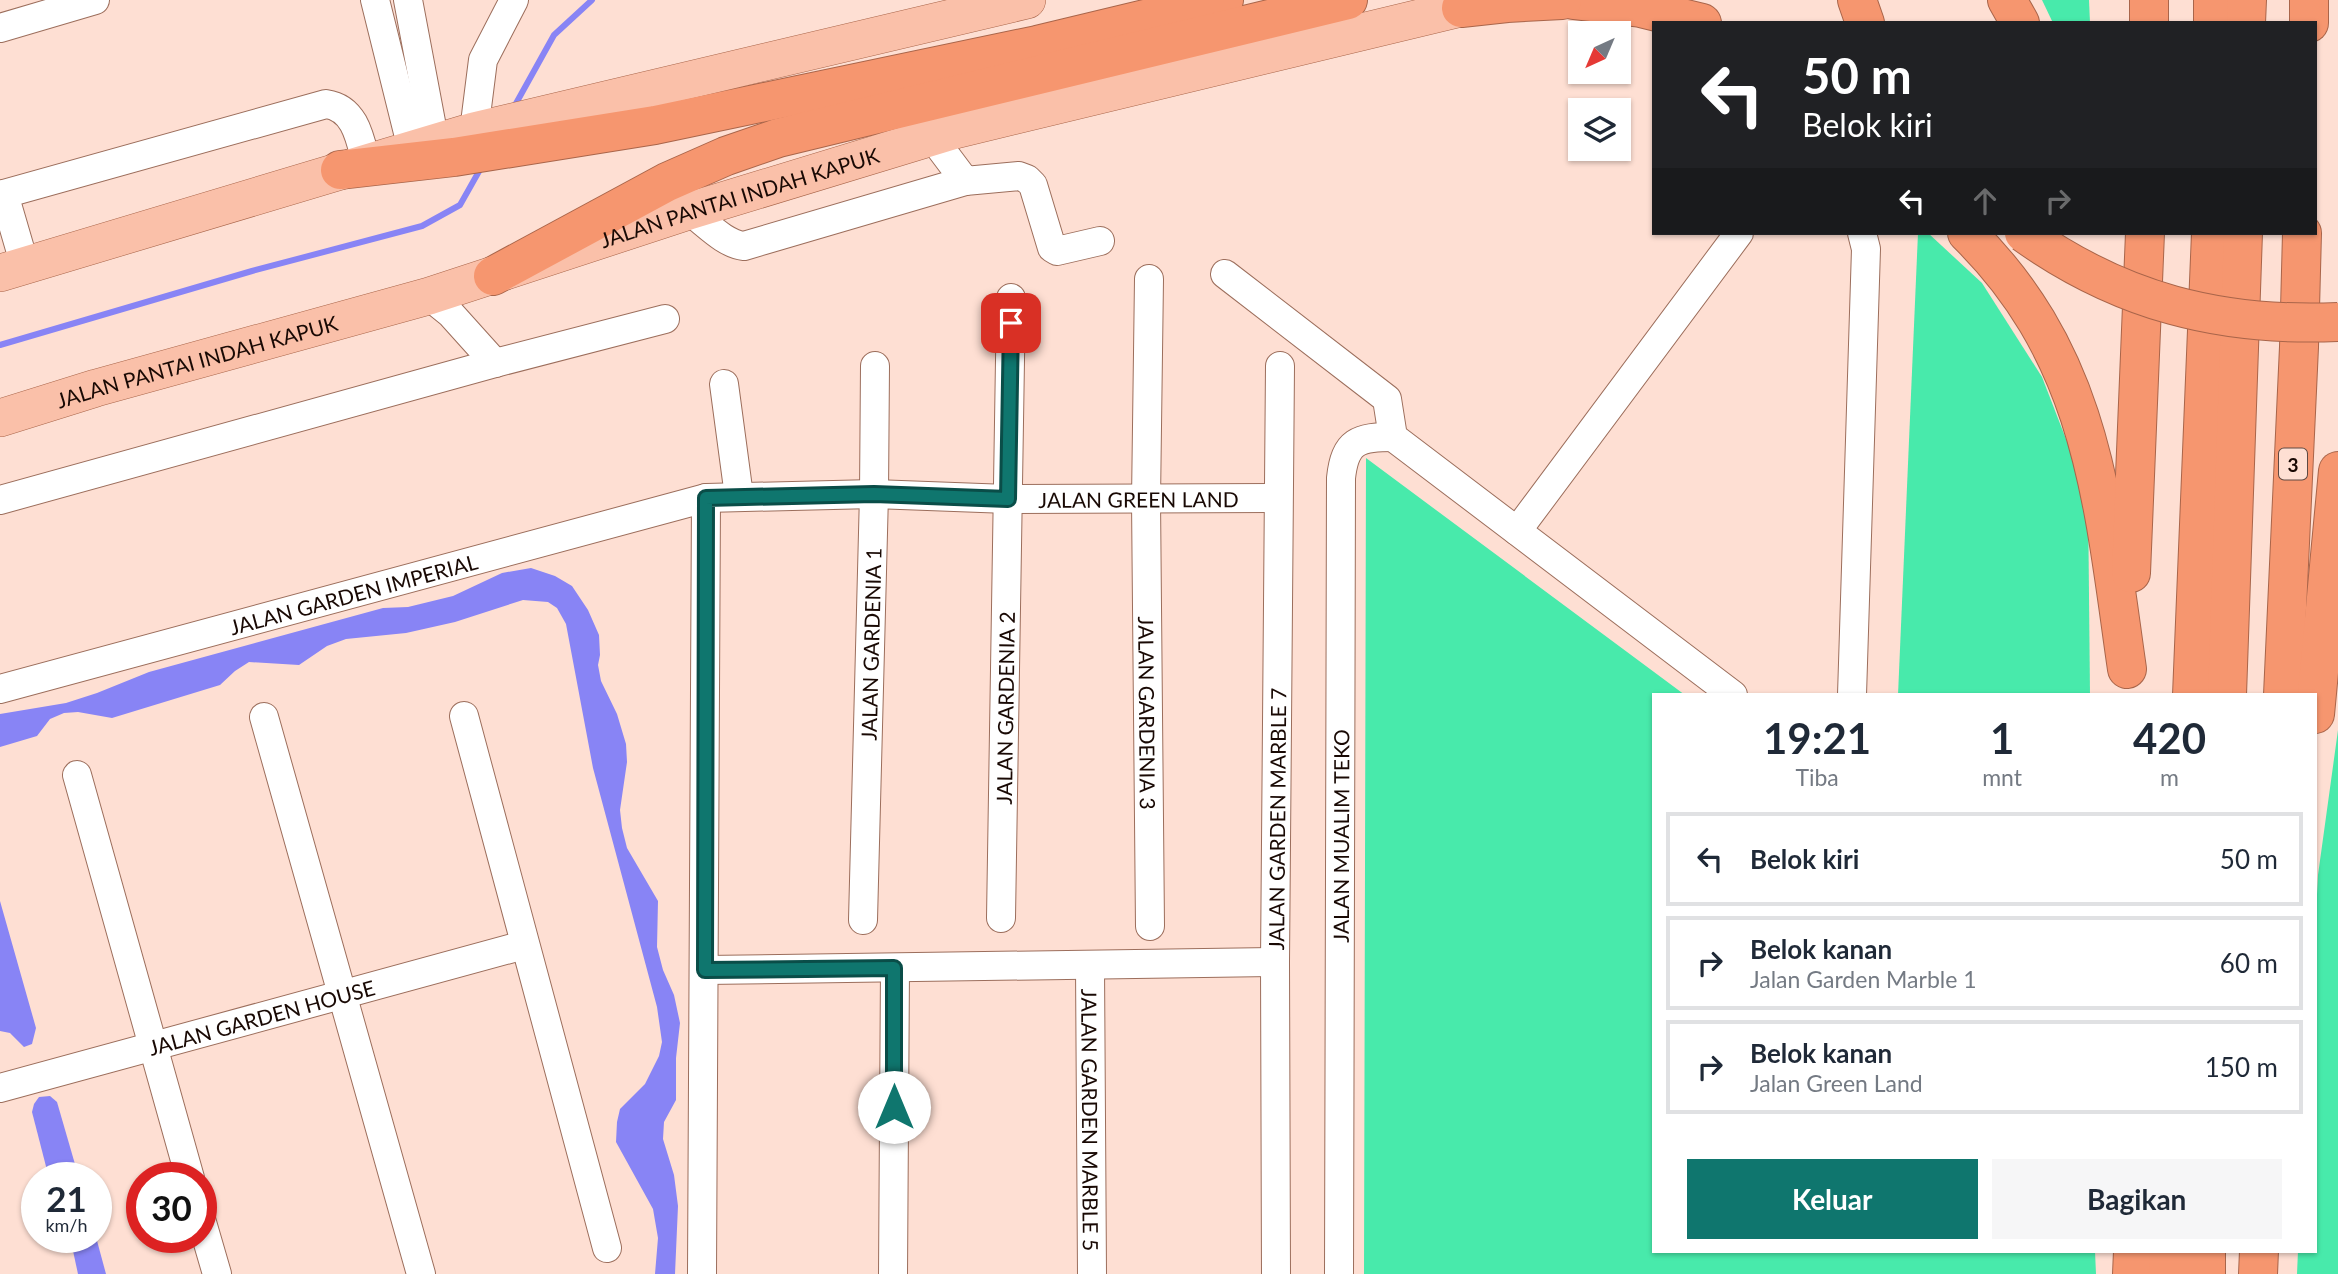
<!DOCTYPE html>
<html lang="id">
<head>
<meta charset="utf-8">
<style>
  body { margin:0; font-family:Lato,sans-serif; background:#f6f6f7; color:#1f2937; height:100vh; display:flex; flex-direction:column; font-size:26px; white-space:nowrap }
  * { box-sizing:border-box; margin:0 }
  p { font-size:23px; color:#747a83 }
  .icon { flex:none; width:38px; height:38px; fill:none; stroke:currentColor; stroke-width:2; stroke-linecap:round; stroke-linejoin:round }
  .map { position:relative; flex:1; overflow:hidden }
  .side { position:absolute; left:1652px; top:693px; width:665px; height:560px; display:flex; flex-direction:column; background:#fff; border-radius:0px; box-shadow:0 2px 5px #0004 }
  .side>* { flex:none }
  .guide { position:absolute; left:1652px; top:21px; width:665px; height:214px; border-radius:0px; box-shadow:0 2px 5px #0004; background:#202124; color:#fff; overflow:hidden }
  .needle { width:46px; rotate:224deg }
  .fabs { position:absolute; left:1568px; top:21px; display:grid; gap:14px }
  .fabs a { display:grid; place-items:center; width:63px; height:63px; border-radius:0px; background:#fff; box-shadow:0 2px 5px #0004; font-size:35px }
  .speed { position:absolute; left:21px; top:1162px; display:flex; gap:14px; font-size:35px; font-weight:700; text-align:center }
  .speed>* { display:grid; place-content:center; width:91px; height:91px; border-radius:50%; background:#fff; box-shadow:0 2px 5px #0004; line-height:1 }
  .speed small { font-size:18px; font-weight:400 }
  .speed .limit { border:10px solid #d22; background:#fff; color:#111 }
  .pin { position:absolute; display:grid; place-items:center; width:60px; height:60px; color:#fff; margin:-30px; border-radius:14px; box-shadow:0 4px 10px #0006 }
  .me { position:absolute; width:77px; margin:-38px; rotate:0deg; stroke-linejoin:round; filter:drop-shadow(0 0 5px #0008) }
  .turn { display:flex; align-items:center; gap:24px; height:147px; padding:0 35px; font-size:32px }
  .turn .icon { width:91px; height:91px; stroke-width:2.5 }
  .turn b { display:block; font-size:49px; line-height:60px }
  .lanes { display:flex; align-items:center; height:66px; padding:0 35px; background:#0003; justify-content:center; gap:35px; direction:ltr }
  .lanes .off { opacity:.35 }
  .eta { display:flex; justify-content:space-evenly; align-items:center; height:119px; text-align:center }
  .eta b { font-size:42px; font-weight:700; line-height:49px }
  .primary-button { display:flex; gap:14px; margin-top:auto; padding:14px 35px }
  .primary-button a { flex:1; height:80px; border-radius:0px; background:#0f766e; color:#fff; font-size:28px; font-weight:700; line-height:80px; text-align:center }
  .primary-button a+a { background:#f6f6f7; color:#1f2937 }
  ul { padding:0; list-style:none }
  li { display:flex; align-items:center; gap:21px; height:94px; margin:0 14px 10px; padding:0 21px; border:4px solid #e0e1e3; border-radius:0px }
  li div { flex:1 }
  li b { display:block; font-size:26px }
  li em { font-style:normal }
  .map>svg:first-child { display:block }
  .green { fill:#48eaab }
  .water { fill:#8884f5 }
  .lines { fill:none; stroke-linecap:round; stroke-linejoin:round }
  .stream { stroke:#8884f5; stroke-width:6 }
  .minor-casing { stroke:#9c6e5c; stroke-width:30 }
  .major-casing { stroke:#a9654a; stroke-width:38 }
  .highway-casing { stroke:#a9654a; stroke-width:40 }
  .minor { stroke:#fff; stroke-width:28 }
  .major { stroke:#fac0a9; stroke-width:37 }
  .highway { stroke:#f6966f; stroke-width:38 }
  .highway-bridge-casing { stroke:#a9654a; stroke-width:40; stroke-linecap:butt }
  .highway-bridge { stroke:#f6966f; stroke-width:38 }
  .route-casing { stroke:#0a4d48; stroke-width:18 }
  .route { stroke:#0f766e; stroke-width:12 }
  .labels { text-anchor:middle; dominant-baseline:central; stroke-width:5; stroke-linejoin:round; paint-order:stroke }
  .shield { fill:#fedfd3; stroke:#5e4942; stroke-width:2 }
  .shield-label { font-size:19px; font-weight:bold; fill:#190904 }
  .street-label { font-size:21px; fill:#190904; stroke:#fedfd3 }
</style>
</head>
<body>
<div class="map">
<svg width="2338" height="1274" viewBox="0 0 2338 1274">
  <rect width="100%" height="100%" fill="#fedfd3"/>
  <g class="green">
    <path d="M2042 0H2089L2090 23H2053Z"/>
    <path d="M1918 233H1928L1982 283 2042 377 2088 496 2090 695H1898Z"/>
    <path d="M1366 458 1685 695H1654V1251H2095L2096 1274H1364Z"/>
    <path d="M2338 730V1274H2297L2298 1251H2315V933L2318 875Z"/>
  </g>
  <g class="water">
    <path d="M531 568 555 576 572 586 588 610 599 635 600 655 598 665 601 681 617 714 626 744 627 762 620 810 622 828 627 848 658 901 657 947 663 970 674 995 680 1023 676 1058V1100L664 1122 663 1139 674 1175 678 1206 675 1274H655L658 1238 653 1209 616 1142 617 1122 620 1109 645 1084 659 1056 662 1042 657 1007 593 768 566 624 557 608 548 602 523 600 455 622 406 633 346 639 327 646 299 665 249 662 235 671 220 685 112 718 78 712 64 713 50 719 37 736 0 747V714L66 703 97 693 149 672 383 608 408 607 453 596 502 573Z"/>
    <path d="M0 901 36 1028 32 1044 24 1047 10 1033 0 1031Z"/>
    <path d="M50 1096 57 1102 79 1178H49L32 1112 34 1104 39 1097Z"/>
    <path d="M70 1237H96L106 1274H78Z"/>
  </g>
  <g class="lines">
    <g class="stream">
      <path d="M514 107 554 35 592 0"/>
      <path d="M0 345 252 271 422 226 460 205 482 166"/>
    </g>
    <g class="minor-casing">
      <g id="minor">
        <path d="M375 0 412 149"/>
        <path d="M408 0 435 143"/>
        <path d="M0 28 95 0"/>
        <path d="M474 131 483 60 514 0"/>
        <path d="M932 137 965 181 1019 176 1027 179 1033 185 1052 248 1057 251 1100 241"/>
        <path d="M4 194 25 266"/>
        <path d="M0 195 326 104C355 108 360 138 366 162"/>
        <path d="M689 211C705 222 724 244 744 246L965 181"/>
        <path d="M1225 274 1387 399 1393 437 1733 695"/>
        <path id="s1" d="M1149 279 1146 500 1150 926"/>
        <path d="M429 296 450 313 495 363"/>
        <path d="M724 384 739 496"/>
        <path d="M0 500 495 363 665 319"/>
        <path d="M1517 531 1739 233"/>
        <path id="s2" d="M0 689 706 498 874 494 1008 499 1278 498"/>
        <path d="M1852 695 1866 249 1862 233"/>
        <path d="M464 716 607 1248"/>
        <path d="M264 717 421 1274"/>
        <path d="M77 775 190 1178"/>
        <path id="s3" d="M1001 918 1011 298"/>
        <path id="s4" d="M863 920 874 494 875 366"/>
        <path id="s5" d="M1090 966 1092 1274"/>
        <path d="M705 970 1275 962"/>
        <path id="s6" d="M0 1088 524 945"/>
        <path d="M201 1219 217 1274"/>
        <path d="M702 1274 706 498"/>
        <path d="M893 1274 895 968"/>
        <path id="s7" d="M1276 1274 1275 962 1280 366"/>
        <path id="s8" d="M1339 1274 1341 478C1345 441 1358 437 1393 437"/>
      </g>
    </g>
    <g class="major-casing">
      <g id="major">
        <path d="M0 273 474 131 1027 0"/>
        <path id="s9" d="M0 418 96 388 429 296 689 211 955 130 1461 8 1485 0"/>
      </g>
    </g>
    <g class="highway-casing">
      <g id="highway">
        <path d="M1573 0 1641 8 1702 23"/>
        <path d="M1857 0 1865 23"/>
        <path d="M2007 0 2020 23"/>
        <path d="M1461 8 1507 3 1562 0"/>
        <path d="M2149 23V0"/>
        <path d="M2213 23V0"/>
        <path d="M2246 23 2247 0"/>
        <path d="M2309 23V0"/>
        <path d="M340 170 454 157 655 125 1037 45 1224 0"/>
        <path d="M1967 233C2094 358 2103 503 2127 669"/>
        <path d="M493 276 667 182 726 156 778 138 1348 0"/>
        <path d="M2131 573 2145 233"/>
        <path d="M2192 695 2211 233"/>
        <path d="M2227 695 2243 233"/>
        <path d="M2283 695 2299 347 2302 233"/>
        <path d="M2315 714 2338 471"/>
        <path d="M2132 1274 2133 1251"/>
        <path d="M2168 1274 2169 1251"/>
        <path d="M2206 1274V1251"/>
        <path d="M2258 1274 2259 1251"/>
      </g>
    </g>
    <use href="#minor" class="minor"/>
    <use href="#major" class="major"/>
    <use href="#highway" class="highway"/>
    <g class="highway-bridge-casing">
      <path id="highway-bridge" d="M2024 233C2121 302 2220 327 2338 322"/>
    </g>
    <use href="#highway-bridge" class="highway-bridge"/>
  </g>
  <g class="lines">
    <g class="route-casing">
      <path id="route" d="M894 1107V968L705 970 706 498 874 494 1008 499 1011 323"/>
    </g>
    <use href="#route" class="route"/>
  </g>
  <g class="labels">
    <rect class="shield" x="2279" y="448.5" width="28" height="31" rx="5"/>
    <g class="shield-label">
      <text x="2293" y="464">3</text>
    </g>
    <g class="street-label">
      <text stroke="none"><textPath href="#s9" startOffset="772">JALAN PANTAI INDAH KAPUK</textPath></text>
      <text stroke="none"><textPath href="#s9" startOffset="205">JALAN PANTAI INDAH KAPUK</textPath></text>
      <text stroke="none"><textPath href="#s2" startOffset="1164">JALAN GREEN LAND</textPath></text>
      <text stroke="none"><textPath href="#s2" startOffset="366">JALAN GARDEN IMPERIAL</textPath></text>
      <text stroke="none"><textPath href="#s4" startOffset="276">JALAN GARDENIA 1</textPath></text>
      <text stroke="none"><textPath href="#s3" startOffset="210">JALAN GARDENIA 2</textPath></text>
      <text stroke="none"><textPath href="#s1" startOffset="434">JALAN GARDENIA 3</textPath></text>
      <text stroke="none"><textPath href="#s7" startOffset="455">JALAN GARDEN MARBLE 7</textPath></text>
      <text stroke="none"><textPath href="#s8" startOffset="438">JALAN MUALIM TEKO</textPath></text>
      <text stroke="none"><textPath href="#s6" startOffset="271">JALAN GARDEN HOUSE</textPath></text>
      <text stroke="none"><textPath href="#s5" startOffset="154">JALAN GARDEN MARBLE 5</textPath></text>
    </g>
  </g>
</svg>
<div class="fabs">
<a><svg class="needle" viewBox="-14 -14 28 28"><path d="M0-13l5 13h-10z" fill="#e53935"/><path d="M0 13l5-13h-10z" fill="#747a83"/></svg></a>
<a><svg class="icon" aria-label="layers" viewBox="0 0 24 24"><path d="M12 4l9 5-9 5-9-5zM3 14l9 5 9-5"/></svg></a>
</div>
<div class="speed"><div>21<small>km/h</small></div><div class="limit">30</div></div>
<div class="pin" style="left:1011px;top:323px;background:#d93025"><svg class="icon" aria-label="arrive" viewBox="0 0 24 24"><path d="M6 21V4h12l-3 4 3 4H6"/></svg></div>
<svg class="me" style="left:894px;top:1107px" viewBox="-20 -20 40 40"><circle r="19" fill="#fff"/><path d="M0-13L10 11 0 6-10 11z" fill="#0f766e"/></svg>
<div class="guide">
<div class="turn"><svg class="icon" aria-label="left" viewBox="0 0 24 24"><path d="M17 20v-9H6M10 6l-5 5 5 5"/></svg><div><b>50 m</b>Belok kiri</div></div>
<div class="lanes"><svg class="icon" aria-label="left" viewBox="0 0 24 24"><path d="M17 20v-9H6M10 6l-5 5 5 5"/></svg><svg class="icon off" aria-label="ahead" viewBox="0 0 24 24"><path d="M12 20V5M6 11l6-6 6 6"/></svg><svg class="icon off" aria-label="right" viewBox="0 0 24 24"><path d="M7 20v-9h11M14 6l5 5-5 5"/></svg></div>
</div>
<section class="side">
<div class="eta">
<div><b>19:21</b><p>Tiba</p></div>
<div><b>1</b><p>mnt</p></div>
<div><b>420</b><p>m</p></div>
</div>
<ul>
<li><svg class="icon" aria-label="left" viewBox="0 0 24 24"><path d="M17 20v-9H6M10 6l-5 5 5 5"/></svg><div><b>Belok kiri</b></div><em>50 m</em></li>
<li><svg class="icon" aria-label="right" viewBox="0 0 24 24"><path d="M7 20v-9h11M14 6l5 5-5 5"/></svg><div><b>Belok kanan</b><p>Jalan Garden Marble 1</p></div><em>60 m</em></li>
<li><svg class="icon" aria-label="right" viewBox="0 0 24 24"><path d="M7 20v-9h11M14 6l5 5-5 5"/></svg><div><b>Belok kanan</b><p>Jalan Green Land</p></div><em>150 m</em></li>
</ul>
<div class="primary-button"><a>Keluar</a><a>Bagikan</a></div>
</section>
</div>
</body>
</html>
